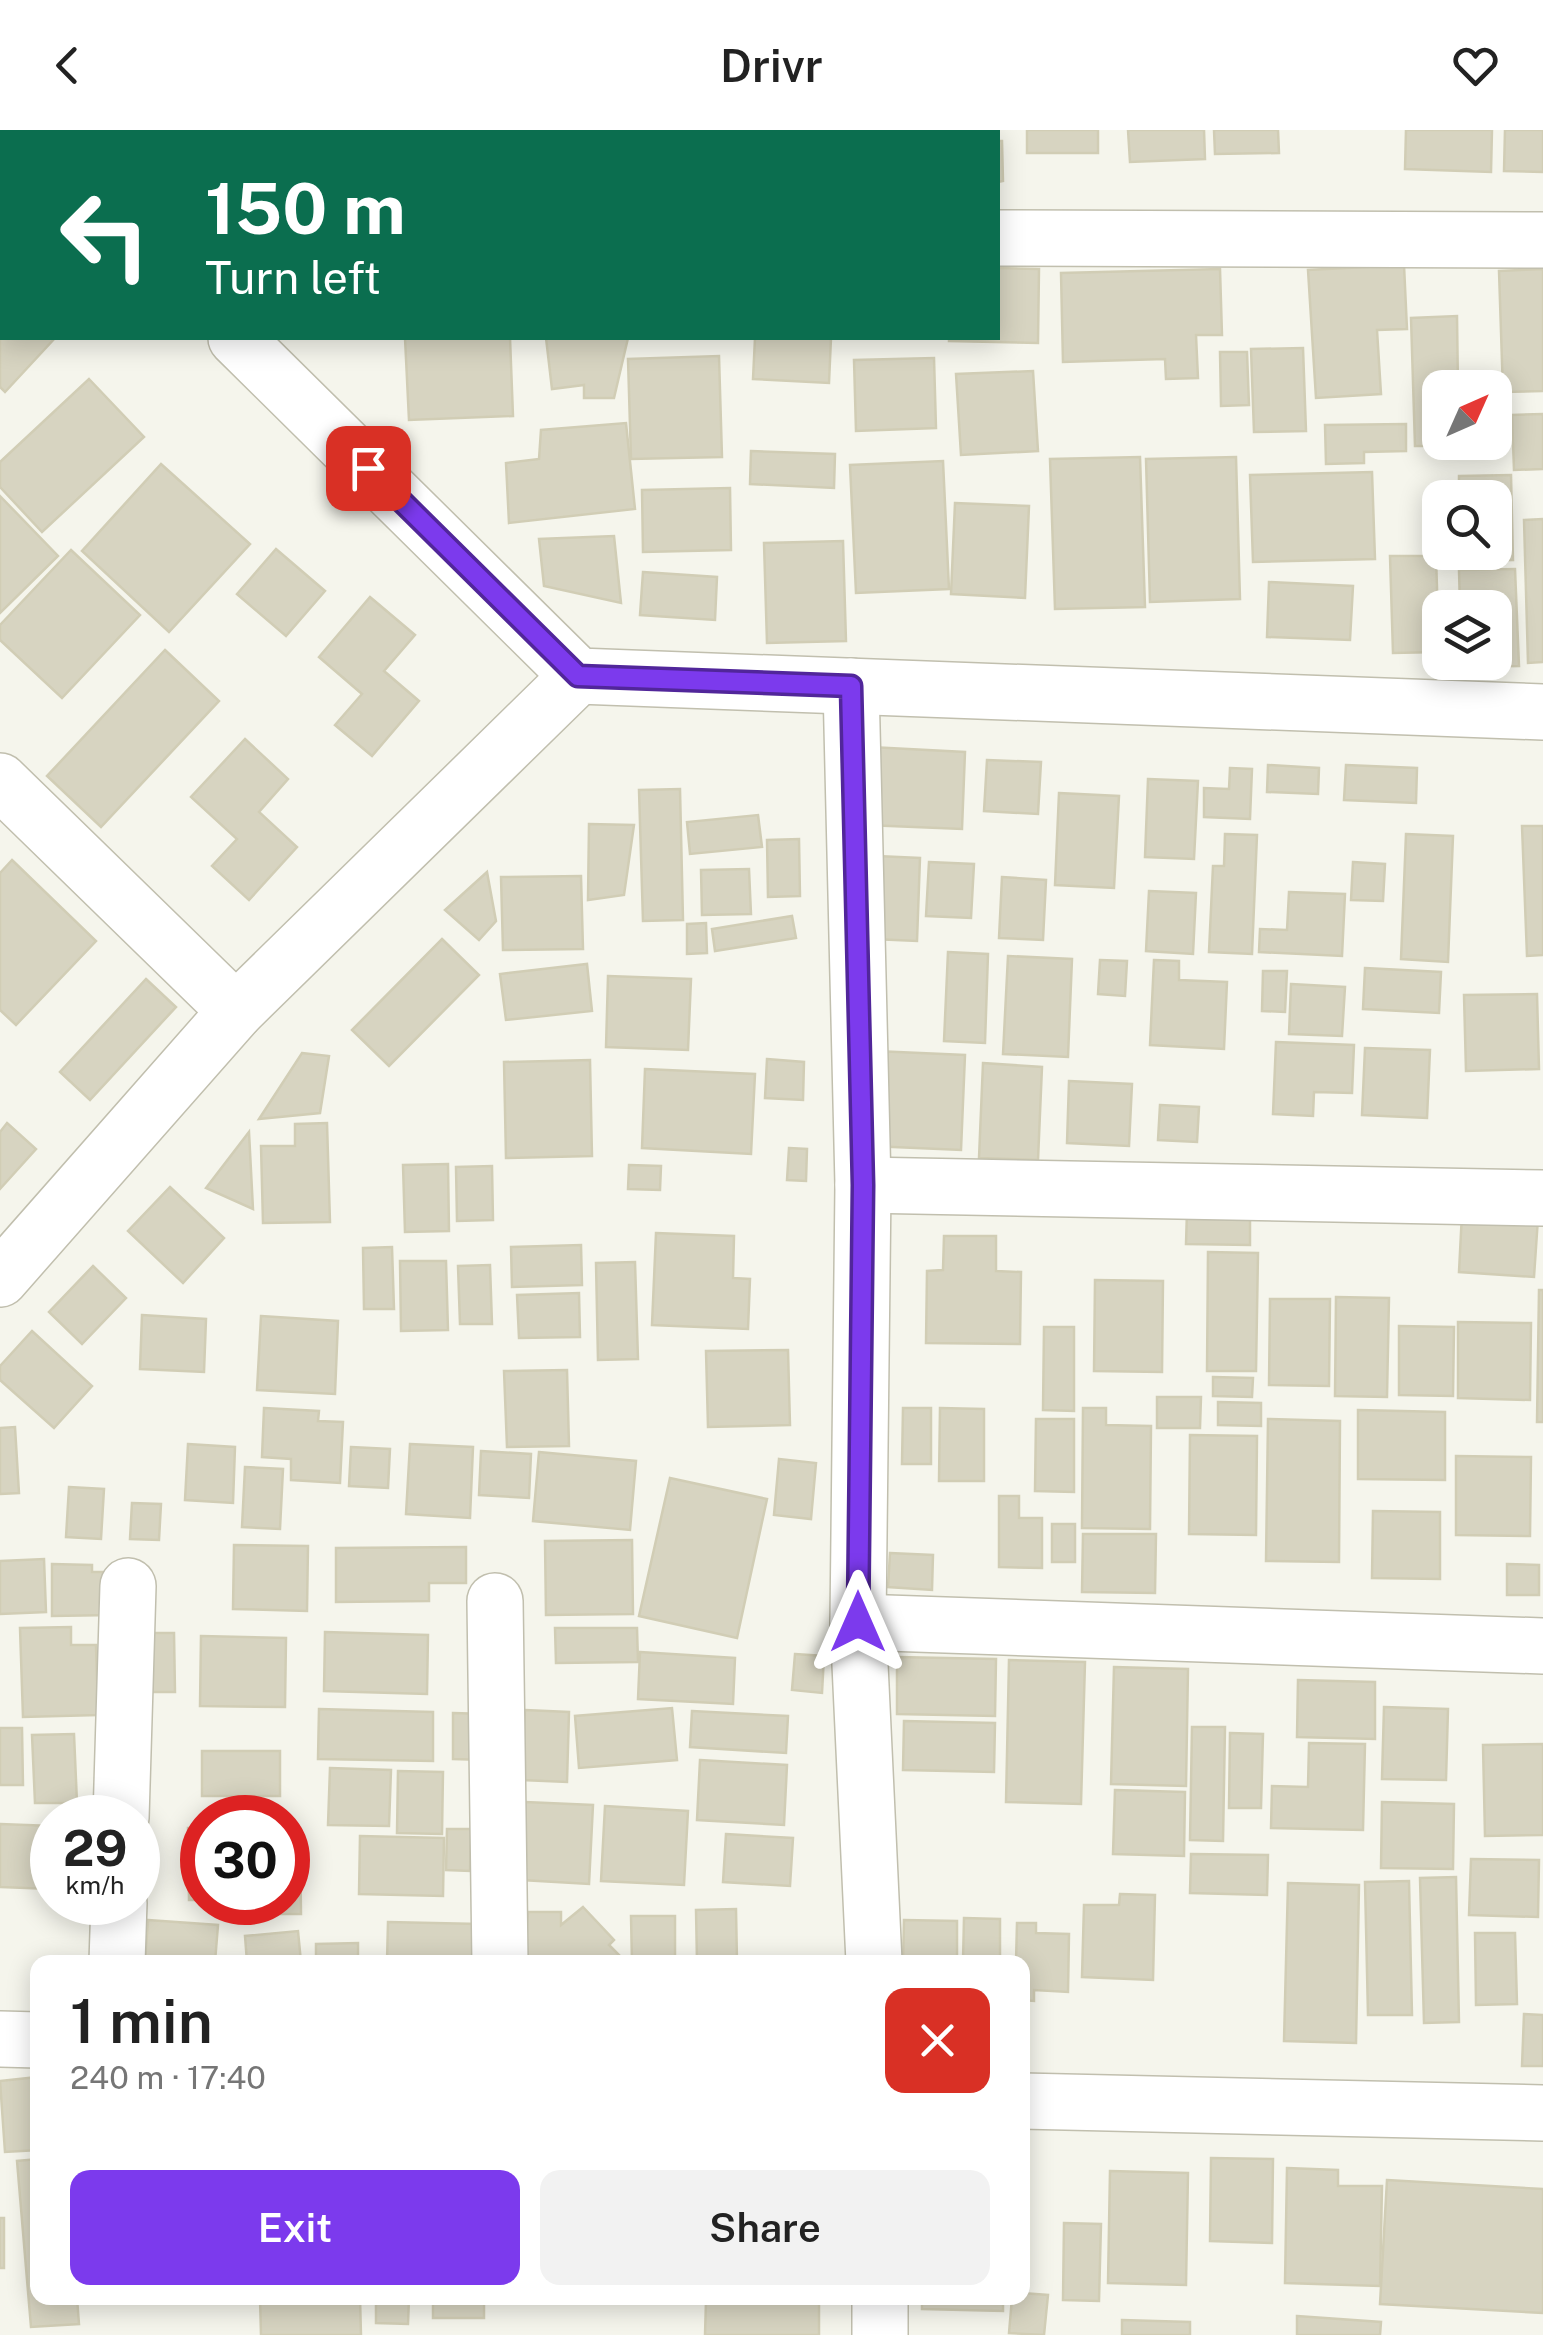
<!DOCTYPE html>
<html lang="en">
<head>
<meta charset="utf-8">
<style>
  body { margin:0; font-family:"Public Sans",sans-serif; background:#f2f2f2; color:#222; height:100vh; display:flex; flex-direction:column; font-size:38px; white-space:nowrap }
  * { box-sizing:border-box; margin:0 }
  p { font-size:32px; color:#767676 }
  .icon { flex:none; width:55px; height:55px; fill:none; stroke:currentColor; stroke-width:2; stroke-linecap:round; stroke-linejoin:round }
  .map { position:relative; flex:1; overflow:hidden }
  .drawer { position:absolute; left:30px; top:1825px; width:1000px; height:350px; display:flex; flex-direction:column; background:#fff; border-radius:20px; box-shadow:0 5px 25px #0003 }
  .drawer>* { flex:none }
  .guide { position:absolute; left:0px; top:0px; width:1000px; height:210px; box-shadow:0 5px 25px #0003; background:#0b6e4f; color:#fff; overflow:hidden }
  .needle { width:65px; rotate:45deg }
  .tools { position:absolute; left:1422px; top:240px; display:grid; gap:20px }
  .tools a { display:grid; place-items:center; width:90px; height:90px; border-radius:20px; background:#fff; box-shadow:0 5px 25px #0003; font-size:50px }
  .speed { position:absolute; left:30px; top:1665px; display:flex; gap:20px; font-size:50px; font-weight:700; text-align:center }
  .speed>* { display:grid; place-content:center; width:130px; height:130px; border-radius:50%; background:#fff; box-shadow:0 5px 25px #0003; line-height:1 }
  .speed small { font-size:25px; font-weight:400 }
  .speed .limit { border:15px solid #d22; background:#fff; color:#111 }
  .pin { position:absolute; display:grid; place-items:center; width:85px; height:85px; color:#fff; margin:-42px; border-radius:20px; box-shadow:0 5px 15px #0006 }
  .me { position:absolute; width:110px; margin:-55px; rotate:0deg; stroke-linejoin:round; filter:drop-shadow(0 0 8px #0008) }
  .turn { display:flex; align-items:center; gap:35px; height:210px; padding:0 40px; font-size:45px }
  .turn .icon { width:130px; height:130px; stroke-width:2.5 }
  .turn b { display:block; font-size:70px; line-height:85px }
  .round { display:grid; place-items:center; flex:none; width:105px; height:105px; border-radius:20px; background:#f2f2f2 }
  .summary { display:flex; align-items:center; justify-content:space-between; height:170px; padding:0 40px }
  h1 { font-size:60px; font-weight:600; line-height:75px }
  .button { display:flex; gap:20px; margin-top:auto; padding:20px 40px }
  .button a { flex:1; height:115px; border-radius:20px; background:#7c3aed; color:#fff; font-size:40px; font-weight:600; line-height:115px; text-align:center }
  .button a+a { background:#f2f2f2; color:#222 }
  header { display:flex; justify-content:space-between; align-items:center; height:130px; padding:0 40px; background:#fff; font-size:45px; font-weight:600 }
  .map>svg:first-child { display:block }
  .building { fill:#d7d4c1; stroke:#d1cdb5; stroke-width:2.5 }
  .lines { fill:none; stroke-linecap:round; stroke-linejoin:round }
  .minor-casing { stroke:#c1bfae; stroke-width:58 }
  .minor { stroke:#fff; stroke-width:55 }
  .route-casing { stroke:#51269a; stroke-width:25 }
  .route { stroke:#7c3aed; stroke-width:18 }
</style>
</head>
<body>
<header><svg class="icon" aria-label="back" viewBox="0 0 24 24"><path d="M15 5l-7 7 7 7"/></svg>Drivr<svg class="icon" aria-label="heart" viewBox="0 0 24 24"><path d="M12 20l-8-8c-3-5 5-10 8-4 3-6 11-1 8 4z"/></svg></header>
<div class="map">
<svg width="1543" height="2205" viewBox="0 0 1543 2205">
  <rect width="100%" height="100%" fill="#f5f5ec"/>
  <g class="building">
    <path d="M128 0H221L223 2H126Z"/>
    <rect x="736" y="0" width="125" height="2"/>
    <path d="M871 0H920V2H872Z"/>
    <rect x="1027" y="0" width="71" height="23"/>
    <path d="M1128 0H1204L1205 29 1130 32Z"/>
    <path d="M1214 0H1278L1279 23 1215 24Z"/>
    <path d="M1406 0H1492L1491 42 1405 39Z"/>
    <path d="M1505 0H1543V42L1504 41Z"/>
    <path d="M998 11H1002L1003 51 998 52Z"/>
    <path d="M0 92 2 95V208H55L5 262 0 257Z"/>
    <path d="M1404 135 1407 199 1377 200 1381 264 1316 268 1308 140Z"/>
    <path d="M998 138 1039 139 1038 213 949 211V208H998Z"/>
    <path d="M1220 139 1222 205H1196L1198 248 1166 249 1165 229 1063 232 1061 143Z"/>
    <path d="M1543 139V261L1503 262 1499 141Z"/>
    <path d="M1457 186 1458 258H1440V312H1460V316H1415L1411 188Z"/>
    <path d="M405 208H510L513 286 409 290Z"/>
    <path d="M546 208H628L614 268H584V255L552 259Z"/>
    <path d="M755 208H831L829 253 753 249Z"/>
    <path d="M1303 218 1306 301 1254 302 1251 219Z"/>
    <path d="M1220 222H1247L1249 275 1221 276Z"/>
    <path d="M719 226 722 327 631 329 628 229Z"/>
    <path d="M934 228 936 298 856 301 854 230Z"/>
    <path d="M1033 241 1038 321 961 325 956 244Z"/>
    <path d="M89 249 144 307 42 402 0 357V332Z"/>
    <path d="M1543 284V339L1514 340 1512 285Z"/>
    <path d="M626 293 635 379 509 393 506 333 539 329 541 300Z"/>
    <path d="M1406 294V321L1364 322V333L1326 334 1325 295Z"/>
    <path d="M751 321 835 324 834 358 750 354Z"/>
    <path d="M1140 327 1145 477 1055 479 1050 329Z"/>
    <path d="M1236 327 1240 469 1150 472 1146 329Z"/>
    <path d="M943 331 949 459 856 463 850 335Z"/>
    <path d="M161 334 250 414 169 502 82 421Z"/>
    <path d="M1372 342 1375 429 1253 432 1250 345Z"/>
    <path d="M1511 345 1513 430 1461 431V422H1495V368H1459V346Z"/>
    <path d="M730 358 731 420 643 422 642 360Z"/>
    <path d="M0 366 58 426 0 483Z"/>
    <path d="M955 373 1029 376 1025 468 951 464Z"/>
    <path d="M1543 389V532L1528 533 1524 390Z"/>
    <path d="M614 406 621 473 544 456 539 409Z"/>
    <path d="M843 411 846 511 767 513 764 413Z"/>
    <path d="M276 419 325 461 286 506 237 464Z"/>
    <path d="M71 420 140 485 62 568 0 510V495Z"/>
    <path d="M1390 426H1436L1439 522 1393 523Z"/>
    <path d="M1515 439 1519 536 1461 537V532H1495V478H1460L1459 440Z"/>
    <path d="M643 442 717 447 715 490 640 485Z"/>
    <path d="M1269 452 1353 456 1350 510 1267 507Z"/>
    <path d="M370 467 415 505 384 541 419 571 372 626 335 595 362 564 319 527Z"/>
    <path d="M165 520 219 571 101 697 47 646Z"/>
    <path d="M245 609 288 649 259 682 297 717 249 770 212 736 237 709 191 667Z"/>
    <path d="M870 617 965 622 962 699 866 695Z"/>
    <path d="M987 630 1041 632 1038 684 984 681Z"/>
    <path d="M1268 635 1319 638 1318 664 1267 662Z"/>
    <path d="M1346 635 1417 638 1416 673 1344 670Z"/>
    <path d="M1230 638 1252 639 1250 689 1204 687V658L1229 659Z"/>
    <path d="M1148 649 1198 651 1194 729 1145 727Z"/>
    <path d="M680 659 683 790 643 791 639 660Z"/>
    <path d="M1059 663 1119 666 1114 758 1055 755Z"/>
    <path d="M758 685 762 717 690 724 687 692Z"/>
    <path d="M589 694 634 695 624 765 588 770Z"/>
    <path d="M1522 696H1543V825L1527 826Z"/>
    <path d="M1225 704 1257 705 1252 824 1209 822 1213 736H1224Z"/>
    <path d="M1406 704 1453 706 1448 832 1401 829Z"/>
    <path d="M799 709 800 766 768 767 767 710Z"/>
    <path d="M877 726 920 728 917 811 873 809Z"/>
    <path d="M12 730 96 811 16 895 0 880V743Z"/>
    <path d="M929 732 974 734 971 788 926 786Z"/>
    <path d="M1353 732 1385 734 1383 771 1351 770Z"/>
    <path d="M749 739 751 784 702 785 701 740Z"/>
    <path d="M487 742 496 791 479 810 445 780Z"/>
    <path d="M581 746 583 819 503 820 501 747Z"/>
    <path d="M1002 747 1046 750 1043 810 999 808Z"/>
    <path d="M1149 761 1196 763 1193 824 1146 821Z"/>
    <path d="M1289 762 1345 764 1342 826 1259 822 1260 799 1287 800Z"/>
    <path d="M792 786 796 808 715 821 712 799Z"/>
    <path d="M706 793 707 823 687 824V794Z"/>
    <path d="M442 809 479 845 389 936 352 900Z"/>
    <path d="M948 822 988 824 985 913 944 911Z"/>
    <path d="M1008 826 1072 829 1068 927 1003 924Z"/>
    <path d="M1100 830 1127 831 1125 866 1098 864Z"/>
    <path d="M1154 830 1179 831V850L1227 852 1224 919 1150 915Z"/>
    <path d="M587 834 592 881 506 890 500 844Z"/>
    <path d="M1365 838 1441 842 1439 883 1363 879Z"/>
    <path d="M1263 841H1287L1285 882 1262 881Z"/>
    <path d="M608 846 691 849 688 920 606 917Z"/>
    <path d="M146 849 176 877 90 970 60 942Z"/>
    <path d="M1291 854 1345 857 1342 906 1289 904Z"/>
    <path d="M1537 864 1539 939 1466 941 1464 865Z"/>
    <path d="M1276 912 1354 915 1352 963 1314 962 1313 986 1273 984Z"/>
    <path d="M1365 918 1430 920 1427 988 1362 985Z"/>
    <path d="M875 921 965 925 961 1020 871 1016Z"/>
    <path d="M302 923 329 926 320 983 259 989Z"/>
    <path d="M767 929 804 932 803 970 765 968Z"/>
    <path d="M590 930 592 1026 506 1028 504 932Z"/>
    <path d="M983 933 1042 937 1038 1030 979 1028Z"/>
    <path d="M645 939 755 944 751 1024 642 1018Z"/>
    <path d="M1069 951 1132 954 1129 1016 1067 1013Z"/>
    <path d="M1160 975 1199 977 1197 1012 1158 1010Z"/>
    <path d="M7 993 36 1019 0 1059V1002Z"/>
    <path d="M327 993 330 1092 263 1093 261 1016H295V994Z"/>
    <path d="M249 1002 253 1079 206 1058Z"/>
    <path d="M789 1018 807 1019 806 1051 787 1050Z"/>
    <path d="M448 1034 449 1101 405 1102 403 1035Z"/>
    <path d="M629 1035 661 1036 660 1060 628 1059Z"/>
    <path d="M492 1036 493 1090 457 1091 456 1037Z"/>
    <path d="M170 1057 224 1108 183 1153 128 1101Z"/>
    <path d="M1187 1081 1250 1082V1115L1186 1114Z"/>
    <path d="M1462 1083 1538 1088 1534 1147 1459 1142Z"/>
    <path d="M656 1103 734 1106 733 1148 750 1149 748 1199 652 1195Z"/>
    <path d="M944 1106H996V1141L1021 1142 1020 1214 926 1213 927 1141 943 1140Z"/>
    <path d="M581 1115 582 1155 512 1157 511 1117Z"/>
    <path d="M392 1117 394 1179H364L363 1118Z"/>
    <path d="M1208 1122 1258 1123 1256 1241H1207Z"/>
    <path d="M400 1131H446L448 1200 401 1201Z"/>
    <path d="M635 1132 638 1229 598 1230 596 1133Z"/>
    <path d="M490 1135 492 1194H460L458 1136Z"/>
    <path d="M93 1136 126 1168 82 1214 49 1182Z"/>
    <path d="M1095 1150 1163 1151 1162 1242 1094 1241Z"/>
    <path d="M1539 1160H1543V1292H1537Z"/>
    <path d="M579 1163 580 1207 519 1208 517 1165Z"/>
    <path d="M1336 1167 1389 1168 1387 1267 1335 1266Z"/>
    <path d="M1270 1169H1330L1329 1256 1269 1255Z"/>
    <path d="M142 1185 206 1189 204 1242 140 1239Z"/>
    <path d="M261 1186 338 1191 335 1264 257 1260Z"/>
    <path d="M1458 1192 1531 1193 1530 1270 1458 1268Z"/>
    <path d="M1399 1196 1454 1197 1453 1266 1399 1265Z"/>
    <path d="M1044 1197H1074V1281L1043 1280Z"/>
    <path d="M32 1201 92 1256 54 1298 0 1250V1236Z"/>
    <path d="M788 1220 790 1295 708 1297 706 1221Z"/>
    <path d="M567 1240 569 1316 507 1317 504 1241Z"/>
    <path d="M1213 1247 1253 1248 1252 1267 1213 1266Z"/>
    <path d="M1157 1267H1201L1200 1298H1157Z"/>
    <path d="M1218 1272 1261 1273V1296L1218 1295Z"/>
    <path d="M264 1278 319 1281 318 1291 343 1292 340 1353 291 1350V1329L262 1327Z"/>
    <path d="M903 1278H931V1334H902Z"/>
    <path d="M940 1278 984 1279V1351H939Z"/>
    <path d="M1083 1278H1106V1295L1151 1296 1150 1399 1082 1398Z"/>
    <path d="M1358 1280 1445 1282V1350L1358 1349Z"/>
    <path d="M1036 1289H1074V1362L1035 1361Z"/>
    <path d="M1268 1289 1340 1291 1339 1432 1266 1431Z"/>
    <path d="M15 1297 19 1363 0 1364V1298Z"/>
    <path d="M1190 1305 1257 1306 1256 1405 1189 1404Z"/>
    <path d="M188 1314 235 1317 233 1373 185 1370Z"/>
    <path d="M410 1314 473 1317 470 1388 406 1384Z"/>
    <path d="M351 1317 390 1319 388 1358 349 1356Z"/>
    <path d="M481 1321 531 1324 529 1368 479 1365Z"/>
    <path d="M539 1322 636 1331 630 1400 533 1391Z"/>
    <path d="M1456 1326 1531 1327 1530 1406 1456 1405Z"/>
    <path d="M779 1329 816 1333 811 1389 774 1385Z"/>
    <path d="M245 1337 283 1339 280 1399 242 1397Z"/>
    <path d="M670 1348 767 1369 737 1508 639 1486Z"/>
    <path d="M69 1357 104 1359 101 1409 66 1407Z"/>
    <path d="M999 1366H1019V1388H1042V1438L999 1437Z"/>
    <path d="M132 1373 161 1374 159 1410 130 1409Z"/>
    <path d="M1373 1381 1440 1382V1449L1372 1448Z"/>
    <rect x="1052" y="1394" width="23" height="38"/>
    <path d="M1083 1404H1156L1155 1463 1082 1462Z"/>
    <path d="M632 1410 633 1484 546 1485 545 1411Z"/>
    <path d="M234 1415 308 1416 307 1481 233 1479Z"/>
    <path d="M466 1417V1453H429V1471L336 1472V1418Z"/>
    <path d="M890 1423 933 1425 932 1460 888 1457Z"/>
    <path d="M44 1429 46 1482 0 1484V1431Z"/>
    <path d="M52 1434 92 1435V1442H112L113 1485 52 1486Z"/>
    <path d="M1507 1434 1539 1435V1465H1507Z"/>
    <path d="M71 1497V1515H96L98 1585 23 1587 20 1498Z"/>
    <path d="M555 1498H637L638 1532 556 1533Z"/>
    <path d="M325 1502 428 1505 427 1564 324 1561Z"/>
    <path d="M146 1503H174L175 1562H146Z"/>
    <path d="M201 1506 286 1508 285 1577 200 1576Z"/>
    <path d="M640 1522 735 1528 733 1574 638 1569Z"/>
    <path d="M795 1524 824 1526 822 1563 792 1560Z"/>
    <path d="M897 1527 996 1529 995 1586 897 1584Z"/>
    <path d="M1009 1530 1085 1532 1081 1674 1006 1672Z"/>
    <path d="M1114 1537 1188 1539 1186 1656 1111 1654Z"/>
    <path d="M1298 1550 1375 1552V1609L1297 1607Z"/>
    <path d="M1384 1577 1448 1579 1446 1650 1382 1649Z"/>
    <path d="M672 1578 677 1630 579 1638 575 1586Z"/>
    <path d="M319 1579 433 1582V1631L318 1629Z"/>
    <path d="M525 1580 569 1582 567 1652 522 1650Z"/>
    <path d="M692 1581 788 1586 786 1623 690 1617Z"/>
    <path d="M453 1583 486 1584 485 1630 453 1629Z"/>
    <path d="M904 1591 995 1593 994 1642 903 1640Z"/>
    <path d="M1192 1597H1225L1223 1711 1190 1710Z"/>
    <path d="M0 1598H22L23 1655H0Z"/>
    <path d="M1230 1603 1263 1604 1261 1678H1229Z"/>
    <path d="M74 1604 77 1673H35L32 1605Z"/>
    <path d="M1309 1613 1365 1614 1363 1700 1271 1698 1272 1656 1308 1657Z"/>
    <path d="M1543 1614V1705L1485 1706 1483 1615Z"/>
    <rect x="202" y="1621" width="78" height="45"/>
    <path d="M700 1630 787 1635 784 1695 697 1690Z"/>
    <path d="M330 1638 391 1640 389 1696 328 1695Z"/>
    <path d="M398 1641 443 1642 442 1704 397 1703Z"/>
    <path d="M1115 1660 1185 1662 1184 1726 1113 1724Z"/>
    <path d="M525 1672 593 1675 589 1754 522 1750Z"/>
    <path d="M1382 1672 1454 1674 1453 1739 1381 1738Z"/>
    <path d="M605 1676 688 1681 684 1755 601 1751Z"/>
    <path d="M0 1694 52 1696 51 1759 0 1757Z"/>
    <path d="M188 1698H202V1770H189Z"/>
    <path d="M288 1698H300L301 1784H221V1772H288Z"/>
    <path d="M447 1699H471L470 1741 446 1740Z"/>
    <path d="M726 1704 793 1708 790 1756 723 1752Z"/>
    <path d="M360 1706 444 1708 443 1766 359 1764Z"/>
    <path d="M1191 1724 1268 1725 1267 1765 1190 1763Z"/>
    <path d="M1471 1729 1539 1730 1538 1787 1469 1785Z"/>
    <path d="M1456 1747 1459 1892 1424 1893 1420 1748Z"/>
    <path d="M1409 1751 1412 1885H1368L1365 1752Z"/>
    <path d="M1288 1753 1359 1755 1356 1913 1284 1911Z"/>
    <path d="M1120 1764 1155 1765 1153 1850 1082 1847 1084 1775H1119Z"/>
    <path d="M583 1777 614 1810 609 1815 621 1827 616 1832H524L528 1782H561V1795Z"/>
    <path d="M736 1779 737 1832H697L696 1780Z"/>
    <path d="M631 1786H675V1832H632Z"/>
    <path d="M964 1788 1000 1789V1832H963Z"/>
    <path d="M148 1790 218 1795 215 1832H145Z"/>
    <path d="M904 1790 957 1791V1832H903Z"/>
    <path d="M388 1792 479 1794 478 1832H387Z"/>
    <path d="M1017 1793H1036V1803L1069 1804 1068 1862 1034 1860V1871L1022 1870V1832H1016Z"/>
    <path d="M298 1801 301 1832H247L245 1806Z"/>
    <path d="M1475 1803H1515L1517 1874 1476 1875Z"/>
    <path d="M358 1813V1832H316V1814Z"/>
    <rect x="757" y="1827" width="69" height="5"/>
    <path d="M1524 1884 1543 1885V1936H1522Z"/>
    <path d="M38 1947V2020L5 2022 0 1951Z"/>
    <path d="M1211 2028 1273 2029 1272 2113 1210 2111Z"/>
    <path d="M38 2029V2168H77L79 2194 31 2197 17 2031Z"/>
    <path d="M1287 2038 1338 2040V2056H1382L1380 2156 1285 2153Z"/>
    <path d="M1110 2041 1188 2043 1186 2155 1108 2153Z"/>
    <path d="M1387 2050 1543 2059V2183L1380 2174Z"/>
    <rect x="0" y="2088" width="4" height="50"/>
    <path d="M1064 2093 1101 2094 1099 2171 1063 2170Z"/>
    <path d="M1022 2163 1048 2165 1044 2205 1009 2203 1012 2168H1022Z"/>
    <path d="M260 2168H360L361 2205H261Z"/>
    <path d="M376 2168H409L408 2194 376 2193Z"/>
    <rect x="433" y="2168" width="51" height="20"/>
    <path d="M922 2168H1003V2181L922 2179Z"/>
    <path d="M706 2171 819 2172V2205H705Z"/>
    <path d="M1297 2186 1381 2192 1380 2205H1297Z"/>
    <path d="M1122 2190 1190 2192V2205H1122Z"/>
  </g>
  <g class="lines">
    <g class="minor-casing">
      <g id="minor">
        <path d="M23 0 26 2"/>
        <path d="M998 108 1543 110"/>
        <path d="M236 208 578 546 1543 582"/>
        <path d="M851 556 863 1055 858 1492 874 1832"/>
        <path d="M0 651 236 881"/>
        <path d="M863 1055 1543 1068"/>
        <path d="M0 1149 236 881 578 546"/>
        <path d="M495 1471 500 1832"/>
        <path d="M858 1492 1543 1516"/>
        <path d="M121 1688 128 1456"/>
        <path d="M117 1832 119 1772"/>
        <path d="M0 1909 38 1910"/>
        <path d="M1022 1971 1543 1983"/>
        <path d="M880 2168V2205"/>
      </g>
    </g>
    <use href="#minor" class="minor"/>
  </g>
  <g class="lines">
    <g class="route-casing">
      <path id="route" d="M368 338 578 546 851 556 863 1055 858 1492"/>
    </g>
    <use href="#route" class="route"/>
  </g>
</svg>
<div class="tools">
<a><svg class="needle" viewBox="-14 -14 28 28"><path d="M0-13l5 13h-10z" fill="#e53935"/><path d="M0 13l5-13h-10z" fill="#767676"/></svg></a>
<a><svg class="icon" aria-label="search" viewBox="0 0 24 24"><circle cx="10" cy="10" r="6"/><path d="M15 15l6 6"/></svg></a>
<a><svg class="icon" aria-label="layers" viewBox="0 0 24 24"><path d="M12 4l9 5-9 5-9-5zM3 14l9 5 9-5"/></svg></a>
</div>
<div class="speed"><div>29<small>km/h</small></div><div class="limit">30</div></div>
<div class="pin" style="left:368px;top:338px;background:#d93025"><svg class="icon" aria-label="arrive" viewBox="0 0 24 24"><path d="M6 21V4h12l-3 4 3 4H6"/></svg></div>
<svg class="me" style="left:858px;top:1492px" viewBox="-20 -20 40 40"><path d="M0-17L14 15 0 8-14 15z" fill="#7c3aed" stroke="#fff" stroke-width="4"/></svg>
<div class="guide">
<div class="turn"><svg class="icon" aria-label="left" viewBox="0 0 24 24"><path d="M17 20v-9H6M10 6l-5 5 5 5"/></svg><div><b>150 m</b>Turn left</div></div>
</div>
<section class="drawer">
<div class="summary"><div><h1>1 min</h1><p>240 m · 17:40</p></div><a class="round" style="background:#d93025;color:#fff"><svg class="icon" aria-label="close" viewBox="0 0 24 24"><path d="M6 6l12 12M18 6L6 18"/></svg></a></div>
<div class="button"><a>Exit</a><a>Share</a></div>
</section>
</div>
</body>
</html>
